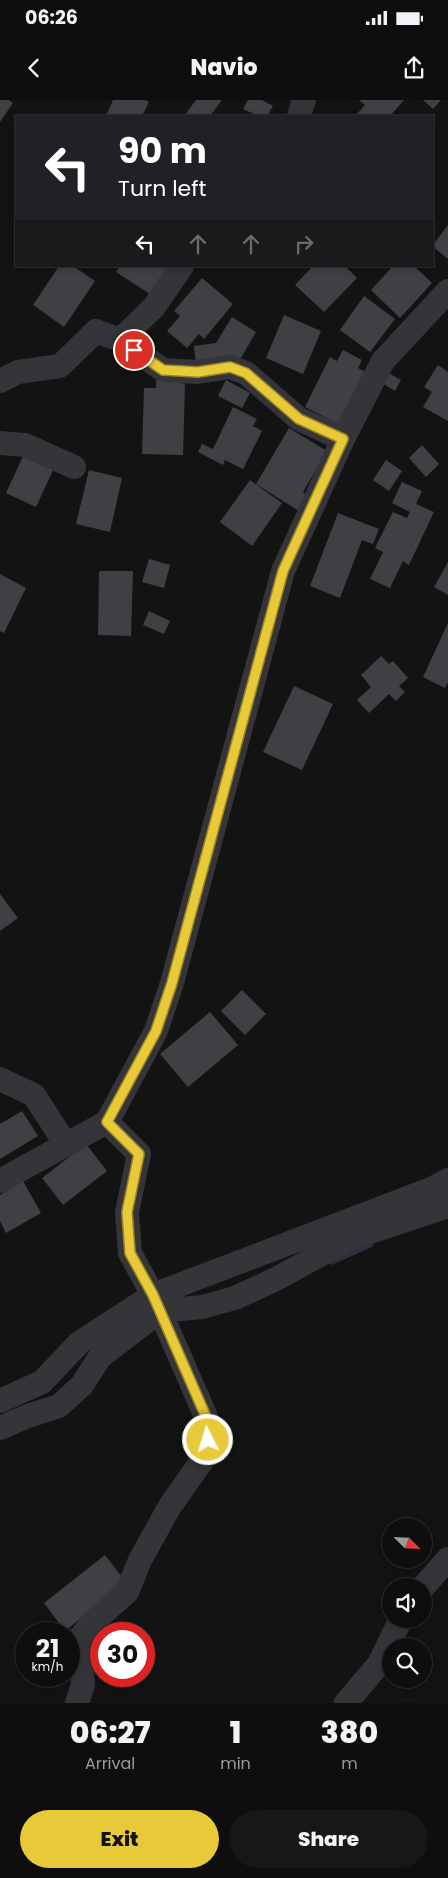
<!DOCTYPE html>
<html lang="en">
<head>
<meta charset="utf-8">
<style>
  body { margin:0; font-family:Poppins,sans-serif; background:#171718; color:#f1f3f6; height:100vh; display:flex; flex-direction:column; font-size:19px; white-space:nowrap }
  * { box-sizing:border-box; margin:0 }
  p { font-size:16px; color:#9b9c9e }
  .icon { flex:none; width:28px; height:28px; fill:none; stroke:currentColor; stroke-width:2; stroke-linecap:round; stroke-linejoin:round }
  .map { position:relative; height:1603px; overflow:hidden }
  .drawer { display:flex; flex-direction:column; background:#0e0e0f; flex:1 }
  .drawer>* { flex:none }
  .top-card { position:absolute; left:15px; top:15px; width:419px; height:152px; border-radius:0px; box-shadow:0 2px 8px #0003,0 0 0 1px #2e2e2f; background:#202124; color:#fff; overflow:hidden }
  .needle { width:32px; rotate:114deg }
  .fabs { position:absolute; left:382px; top:1418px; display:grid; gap:10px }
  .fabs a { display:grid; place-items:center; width:50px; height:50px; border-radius:50%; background:#0e0e0f; box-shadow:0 2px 8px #0003,0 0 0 1px #2e2e2f; font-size:25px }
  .speed { position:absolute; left:15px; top:1522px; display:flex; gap:10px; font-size:25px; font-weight:700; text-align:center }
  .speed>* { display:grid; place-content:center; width:65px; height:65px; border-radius:50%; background:#0e0e0f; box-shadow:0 2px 8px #0003,0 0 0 1px #2e2e2f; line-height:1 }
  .speed small { font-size:12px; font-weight:400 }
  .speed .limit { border:8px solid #d22; background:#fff; color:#111 }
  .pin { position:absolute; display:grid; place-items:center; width:42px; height:42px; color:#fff; margin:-21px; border:2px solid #fff; border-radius:50%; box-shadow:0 1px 5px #0007 }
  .me { position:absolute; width:55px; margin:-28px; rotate:355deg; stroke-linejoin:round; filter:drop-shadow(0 0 4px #0008) }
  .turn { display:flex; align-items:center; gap:18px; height:105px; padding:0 20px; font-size:22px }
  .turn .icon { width:65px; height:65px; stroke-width:2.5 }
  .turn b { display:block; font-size:35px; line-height:42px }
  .lanes { display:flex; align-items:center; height:48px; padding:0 20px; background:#0003; justify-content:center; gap:25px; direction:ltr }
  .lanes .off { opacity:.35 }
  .eta { display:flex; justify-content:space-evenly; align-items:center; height:85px; text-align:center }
  .eta b { font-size:30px; font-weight:800; line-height:35px }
  .button { display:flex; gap:10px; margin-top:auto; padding:10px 20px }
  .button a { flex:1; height:58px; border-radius:30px; background:#e8c937; color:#111; font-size:20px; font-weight:800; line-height:58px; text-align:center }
  .button a+a { background:#171718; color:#f1f3f6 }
  .status { display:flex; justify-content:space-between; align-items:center; height:35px; padding:0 25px; background:#0e0e0f; direction:ltr }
  .status svg { height:14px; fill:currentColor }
  header { display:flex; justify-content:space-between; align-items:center; height:65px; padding:0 20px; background:#0e0e0f; font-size:22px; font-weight:800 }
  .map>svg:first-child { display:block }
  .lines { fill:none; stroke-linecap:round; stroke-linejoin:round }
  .stream { stroke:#2c3139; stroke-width:7 }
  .building { fill:#3f4044 }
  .street { stroke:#343439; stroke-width:24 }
  .route-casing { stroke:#978324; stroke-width:12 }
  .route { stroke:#e8c937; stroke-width:9 }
</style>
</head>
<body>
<div class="status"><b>06:26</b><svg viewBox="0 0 49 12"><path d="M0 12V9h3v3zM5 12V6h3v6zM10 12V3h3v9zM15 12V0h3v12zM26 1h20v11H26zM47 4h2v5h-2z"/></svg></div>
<header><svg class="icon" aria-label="back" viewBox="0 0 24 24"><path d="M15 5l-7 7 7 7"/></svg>Navio<svg class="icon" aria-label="share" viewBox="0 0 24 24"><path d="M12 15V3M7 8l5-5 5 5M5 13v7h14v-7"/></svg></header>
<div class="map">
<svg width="448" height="1603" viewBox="0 0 448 1603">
  <rect width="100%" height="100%" fill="#131314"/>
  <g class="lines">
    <path class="stream" d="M332 1161 370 1144"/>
  </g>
  <g class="building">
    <path d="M0 0H9L13 3 0 22Z"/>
    <path d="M113 0H145L149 2 142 16H106Z"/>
    <path d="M196 0H222L210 16H184Z"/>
    <path d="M248 0H262L273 6 267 16H258L243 9Z"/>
    <path d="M359 0H404L390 16H355L365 5Z"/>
    <path d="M423 0H441L433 9Z"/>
    <path d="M448 125V159L432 146Z"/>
    <path d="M59 166H73L95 181 64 227 33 205Z"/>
    <path d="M120 166H168L150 194 116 172Z"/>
    <path d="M313 166H345L357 178 324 212 295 185Z"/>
    <path d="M393 166H414L432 183 400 218 371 190Z"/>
    <path d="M202 178 233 204 204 239 199 234 187 248 167 231 180 216 174 211Z"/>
    <path d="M364 196 395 219 370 252 340 230Z"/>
    <path d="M284 215 321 231 303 274 266 258Z"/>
    <path d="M232 217 256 232 241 258 196 264 194 246 216 243Z"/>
    <path d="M343 250 362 260 358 268 367 273 340 325 305 307 330 257 337 261Z"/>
    <path d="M438 265 448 272V321L423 307 432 292 424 287Z"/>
    <path d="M385 271 401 280 395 291 379 281Z"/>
    <path d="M156 275 185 284 183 355 142 354 144 288H156Z"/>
    <path d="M226 280 250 293 242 308 218 296Z"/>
    <path d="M233 307 257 319 253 326 262 331 243 369 225 360 223 365 198 352 202 344 213 349Z"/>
    <path d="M289 328 327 351 303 392 309 396 299 411 256 384Z"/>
    <path d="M422 345 439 364 426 377 409 358Z"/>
    <path d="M24 354 54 368 36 407 6 393Z"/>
    <path d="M386 360 402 371 389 391 373 380Z"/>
    <path d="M89 370 122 378 110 432 76 424Z"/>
    <path d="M250 380 282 403 252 446 220 422Z"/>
    <path d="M402 382 422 391 416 404 434 412 409 465 403 461 390 488 370 479 383 452 375 448 393 412 407 418 410 412 392 403Z"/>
    <path d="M338 413 379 429 373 444 362 440 340 498 310 486Z"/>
    <path d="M149 459 170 465 164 488 142 482Z"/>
    <path d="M448 462V495L434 487Z"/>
    <path d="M99 471H133L131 536 98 535Z"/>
    <path d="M0 474 26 488 4 533 0 531Z"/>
    <path d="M149 511 170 521 164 534 143 525Z"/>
    <path d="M448 523V582L445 588 423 577Z"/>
    <path d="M381 556 389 564 393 561 408 578 399 586 405 592 396 601 389 594 369 613 357 600 371 587 361 575Z"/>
    <path d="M294 586 333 604 302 670 263 652Z"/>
    <path d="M0 794 18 818 0 831Z"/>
    <path d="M242 890 266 914 245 935 221 911Z"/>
    <path d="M210 912 238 945 188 987 160 954Z"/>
    <path d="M22 1011 38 1036 0 1059V1024Z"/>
    <path d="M86 1044 107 1071 63 1105 42 1078Z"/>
    <path d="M23 1081 41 1113 6 1133 0 1121V1095Z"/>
    <path d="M105 1455 126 1482 65 1531 44 1503Z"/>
  </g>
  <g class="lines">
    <g class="street">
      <path d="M299 16 304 0"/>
      <path d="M120 240 154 207 182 166"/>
      <path d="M0 281 18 272 60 266 96 231 120 240 163 270 198 272 230 267 246 273 299 319 343 339"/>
      <path d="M0 343 25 345 74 367"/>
      <path d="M0 979 34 995 65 1043"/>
      <path d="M0 1081 107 1022 156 931 172 883 283 471 343 339 383 261 448 191"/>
      <path d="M0 1301 42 1282 79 1243 153 1195 431 1089 448 1080"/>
      <path d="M0 1328 28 1316 59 1306 82 1285 100 1257 160 1211 202 1207 235 1198 276 1179 349 1139 448 1106"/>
      <path d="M424 1486 448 1459"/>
      <path d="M77 1603 83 1585 79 1539 92 1523 127 1492 140 1460 170 1406 206 1355 210 1326 153 1195 130 1153 127 1112 139 1054 107 1022"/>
      <path d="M346 1603 379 1564 401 1519"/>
    </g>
  </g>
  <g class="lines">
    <g class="route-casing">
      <path id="route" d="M134 250 163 270 198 272 230 267 246 273 299 319 343 339 283 471 172 883 156 931 107 1022 139 1054 127 1112 130 1153 153 1195 210 1326 208 1340"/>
    </g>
    <use href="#route" class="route"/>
  </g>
</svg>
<div class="fabs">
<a><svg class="needle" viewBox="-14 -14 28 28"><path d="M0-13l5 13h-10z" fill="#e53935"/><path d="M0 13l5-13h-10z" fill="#9b9c9e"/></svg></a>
<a><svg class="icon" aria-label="sound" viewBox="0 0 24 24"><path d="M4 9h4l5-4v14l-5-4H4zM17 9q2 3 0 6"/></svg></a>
<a><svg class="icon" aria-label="search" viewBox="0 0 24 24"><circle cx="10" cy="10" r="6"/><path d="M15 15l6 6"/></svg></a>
</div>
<div class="speed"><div>21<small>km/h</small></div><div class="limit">30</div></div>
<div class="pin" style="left:134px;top:250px;background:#d93025"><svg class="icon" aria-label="arrive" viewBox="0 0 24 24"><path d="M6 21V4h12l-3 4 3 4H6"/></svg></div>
<svg class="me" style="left:208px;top:1340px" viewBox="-20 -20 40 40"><circle r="17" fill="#e8c937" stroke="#fff" stroke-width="3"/><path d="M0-11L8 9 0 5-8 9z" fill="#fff"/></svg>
<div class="top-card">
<div class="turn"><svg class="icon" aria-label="left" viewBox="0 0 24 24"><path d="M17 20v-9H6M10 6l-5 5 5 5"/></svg><div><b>90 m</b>Turn left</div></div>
<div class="lanes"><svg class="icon" aria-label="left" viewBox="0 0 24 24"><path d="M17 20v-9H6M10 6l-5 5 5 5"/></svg><svg class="icon off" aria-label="ahead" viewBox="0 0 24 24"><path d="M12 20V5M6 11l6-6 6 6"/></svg><svg class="icon off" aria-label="ahead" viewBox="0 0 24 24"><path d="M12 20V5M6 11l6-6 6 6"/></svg><svg class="icon off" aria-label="right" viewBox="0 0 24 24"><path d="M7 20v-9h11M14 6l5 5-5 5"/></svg></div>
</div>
</div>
<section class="drawer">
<div class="eta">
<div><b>06:27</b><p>Arrival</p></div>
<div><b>1</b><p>min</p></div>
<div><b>380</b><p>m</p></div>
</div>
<div class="button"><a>Exit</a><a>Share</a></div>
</section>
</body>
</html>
